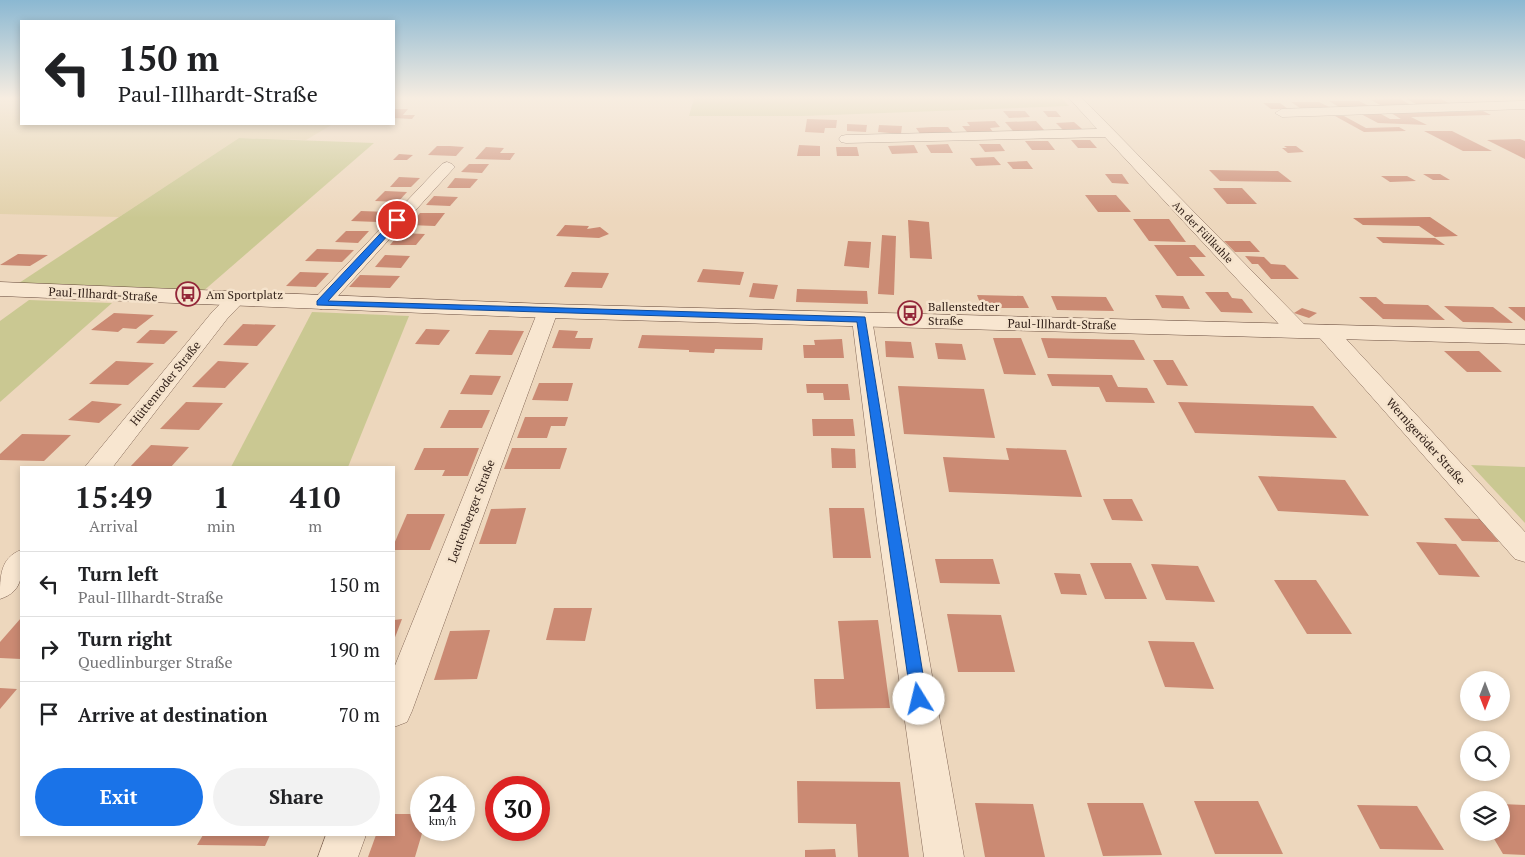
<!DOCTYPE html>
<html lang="en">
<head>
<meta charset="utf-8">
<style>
  body { margin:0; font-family:"PT Serif",serif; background:#f2f2f2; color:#202124; height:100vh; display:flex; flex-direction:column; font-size:19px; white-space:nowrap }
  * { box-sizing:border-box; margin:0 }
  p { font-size:16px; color:#757577 }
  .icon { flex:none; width:28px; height:28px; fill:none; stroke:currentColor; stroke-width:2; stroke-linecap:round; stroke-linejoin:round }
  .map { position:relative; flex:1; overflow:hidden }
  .panel { position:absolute; left:20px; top:466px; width:375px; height:370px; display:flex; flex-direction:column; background:#fff; border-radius:0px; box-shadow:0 2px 8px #0003 }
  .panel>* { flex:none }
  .hud { position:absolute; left:20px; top:20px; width:375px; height:105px; border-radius:0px; box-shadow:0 2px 8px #0003; background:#fff; color:#202124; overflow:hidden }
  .needle { width:32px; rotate:180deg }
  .controls { position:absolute; left:1460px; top:671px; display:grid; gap:10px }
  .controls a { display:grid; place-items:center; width:50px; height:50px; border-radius:50%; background:#fff; box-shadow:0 2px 8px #0003; font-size:25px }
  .speed { position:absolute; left:410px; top:776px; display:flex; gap:10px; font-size:25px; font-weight:700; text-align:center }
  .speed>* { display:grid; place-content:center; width:65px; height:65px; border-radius:50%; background:#fff; box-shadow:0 2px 8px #0003; line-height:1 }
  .speed small { font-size:12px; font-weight:400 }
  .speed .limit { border:8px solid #d22; background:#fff; color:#111 }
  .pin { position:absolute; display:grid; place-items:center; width:42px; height:42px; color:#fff; margin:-21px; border:2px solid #fff; border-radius:50%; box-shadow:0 1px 5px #0007 }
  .me { position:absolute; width:55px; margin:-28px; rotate:351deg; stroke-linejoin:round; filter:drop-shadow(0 0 4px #0008) }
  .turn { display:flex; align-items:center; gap:18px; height:105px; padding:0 15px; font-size:22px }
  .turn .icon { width:65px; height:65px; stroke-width:2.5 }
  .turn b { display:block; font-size:35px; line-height:42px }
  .eta { display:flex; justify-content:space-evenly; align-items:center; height:85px; text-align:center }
  .eta b { font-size:30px; font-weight:800; line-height:35px }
  .action { display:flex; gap:10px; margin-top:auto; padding:10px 15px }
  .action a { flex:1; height:58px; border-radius:30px; background:#1a73e8; color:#fff; font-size:20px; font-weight:800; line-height:58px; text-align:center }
  .action a+a { background:#f2f2f2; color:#202124 }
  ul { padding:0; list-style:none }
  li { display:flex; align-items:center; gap:15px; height:65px; padding:0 15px; border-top:1px solid #e0e0e0 }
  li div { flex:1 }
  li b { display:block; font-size:19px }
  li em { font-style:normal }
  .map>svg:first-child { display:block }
  .farmland { fill:#e2d1ab }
  .green { fill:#cac892 }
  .building { fill:#cb8a73 }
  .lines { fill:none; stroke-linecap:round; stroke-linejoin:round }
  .street-casing { stroke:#846857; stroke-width:1 }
  .secondary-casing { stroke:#66493a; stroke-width:1 }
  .street { fill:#f8e6d0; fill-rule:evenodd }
  .secondary { fill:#f8e6d0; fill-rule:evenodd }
  .route { fill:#1a73e8; stroke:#114b97 }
  .labels { text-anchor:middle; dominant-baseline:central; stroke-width:5; stroke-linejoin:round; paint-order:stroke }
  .far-street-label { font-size:11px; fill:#34231b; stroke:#f5e3cc }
  .street-label { font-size:12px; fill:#34231b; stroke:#f5e3cc }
  .poi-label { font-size:12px; fill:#34231b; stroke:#f5e3cc; text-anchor:start }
</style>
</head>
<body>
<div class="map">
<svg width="1525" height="857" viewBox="0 0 1525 857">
  <rect width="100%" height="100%" fill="#edd7bd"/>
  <path class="farmland" d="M0 98H21V124H333L306 140 239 138 119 217 0 214Z"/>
  <g class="green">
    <path d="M694 98H1061L1069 106 803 116H689Z"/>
    <path d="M239 138 374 143 201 293 16 285Z"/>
    <path d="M29 300 112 303 0 402V321Z"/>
    <path d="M312 312 409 316 348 467H231Z"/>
    <path d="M1471 465 1525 467V523Z"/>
  </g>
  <g class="building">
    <path d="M1400 99 1411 105 1382 106 1371 100Z"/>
    <path d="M1407 99H1441L1451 104H1416Z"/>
    <path d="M1329 101H1359L1369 106 1339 107Z"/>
    <path d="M1291 102H1319L1329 107 1300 108Z"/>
    <path d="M1263 103H1280L1288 109H1271Z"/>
    <path d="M394 109H408L403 115H415L412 119 394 118Z"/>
    <path d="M1003 111H1025L1030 117 1009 118Z"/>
    <path d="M1043 111H1056L1061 117H1048Z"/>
    <path d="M1483 111 1491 115 1411 117 1427 125 1378 123 1361 114H1381L1390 119H1401L1391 113Z"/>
    <path d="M1335 116H1344L1366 128 1399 127 1406 131 1364 132Z"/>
    <path d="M807 119 837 120 836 128H825L824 133 805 132Z"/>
    <path d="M995 121 1000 127 990 128 993 132H967L962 126H970L967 122Z"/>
    <path d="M1036 121 1044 130 1013 131 1005 122Z"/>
    <path d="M1074 122 1082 129 1063 130 1056 123Z"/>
    <path d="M847 124 867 125 866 132 847 131Z"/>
    <path d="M879 125 902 126 901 134 878 132Z"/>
    <path d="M932 127H948L954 134 921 135 916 128Z"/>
    <path d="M1424 131H1452L1492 151H1463Z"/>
    <path d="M1520 139 1525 141V159L1487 140Z"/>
    <path d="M1071 140H1090L1097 148H1078Z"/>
    <path d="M1025 141H1048L1055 150H1032Z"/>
    <path d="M948 144 953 153H931L926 145Z"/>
    <path d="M979 144H1000L1005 151 985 152Z"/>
    <path d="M799 145 820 146V156H797Z"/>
    <path d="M914 145 918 153 892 154 888 146Z"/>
    <path d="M437 146H450L464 147 456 156 428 155Z"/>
    <path d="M1284 146H1296L1304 152 1288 153 1282 148H1287Z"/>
    <path d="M486 147 504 148 500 153H515L510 160 475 159Z"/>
    <path d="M836 147H857L859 156H837Z"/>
    <path d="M399 154 413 155 407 160H393Z"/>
    <path d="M994 157 1001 165 976 166 970 158Z"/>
    <path d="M1027 161 1033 169H1013L1007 162Z"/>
    <path d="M469 164H489L482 173 461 172Z"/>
    <path d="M1209 170 1278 171 1292 182 1220 181Z"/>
    <path d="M1105 174H1122L1129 184 1112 183Z"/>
    <path d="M1423 174H1440L1450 180H1433Z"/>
    <path d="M1381 176H1407L1416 181 1390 182Z"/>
    <path d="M399 177 420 178 411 187H390Z"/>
    <path d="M455 178 478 179 470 188H447Z"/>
    <path d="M1213 188H1242L1257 204H1227Z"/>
    <path d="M385 191 407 192 398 202 375 201Z"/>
    <path d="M1085 195H1116L1131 212H1098Z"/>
    <path d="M434 196 458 197 450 206 426 205Z"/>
    <path d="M361 211 388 212 378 222 351 221Z"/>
    <path d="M420 213H445L435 226 409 225Z"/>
    <path d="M1430 217 1458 236 1435 237 1419 226 1363 225 1353 218Z"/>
    <path d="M1133 219H1169L1186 242 1149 241Z"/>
    <path d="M908 220 929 222 932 259 910 258Z"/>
    <path d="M565 225 589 226 587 229 600 227 609 234 599 238 556 236Z"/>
    <path d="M346 231H369L358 243 335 242Z"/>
    <path d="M400 233 425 234 416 245H390Z"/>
    <path d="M882 235 896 236 894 295 878 294Z"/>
    <path d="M1376 237 1435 238 1445 245 1383 243Z"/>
    <path d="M848 241 871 242 869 268 844 266Z"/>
    <path d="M1224 241H1250L1260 252H1235Z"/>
    <path d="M1154 245H1195L1206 257H1189L1205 276H1177Z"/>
    <path d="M317 249 354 250 342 262 305 261Z"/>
    <path d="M18 254 48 255 30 266 0 265Z"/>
    <path d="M385 255 410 256 401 268 375 267Z"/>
    <path d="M1245 256 1264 257 1271 264 1285 265 1299 279H1271L1258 264H1252Z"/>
    <path d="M703 269 744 272 740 285 697 282Z"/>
    <path d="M300 272 329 273 316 287 286 286Z"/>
    <path d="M572 272 609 273 602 288 564 287Z"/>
    <path d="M360 275 400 276 390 288 349 287Z"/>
    <path d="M753 283 778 285 774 299 749 297Z"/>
    <path d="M797 289 867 291 868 304 796 302Z"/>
    <path d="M1205 292H1228L1232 298 1242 299 1253 313 1221 312Z"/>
    <path d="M977 295 1023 296 1029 308H982Z"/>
    <path d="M1155 295 1183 296 1190 309 1162 308Z"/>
    <path d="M1051 296 1106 297 1114 311 1057 310Z"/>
    <path d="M1359 297H1376L1384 304 1428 305 1445 320 1383 319Z"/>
    <path d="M1444 306 1493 307 1513 323 1463 322Z"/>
    <path d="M1508 307H1525V321Z"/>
    <path d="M1302 308 1317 313 1309 318 1294 313Z"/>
    <path d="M114 313 154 315 136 329 123 328 118 332 91 330Z"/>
    <path d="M243 324 276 325 257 346 223 345Z"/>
    <path d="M426 329 450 330 439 345 415 344Z"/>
    <path d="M150 330 178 331 164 344 136 343Z"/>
    <path d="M489 330 524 331 512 355 475 354Z"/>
    <path d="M559 330 578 331 575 338H593L590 349 552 348Z"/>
    <path d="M642 335 763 338 762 350 715 349 714 353 689 352V350L638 348Z"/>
    <path d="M993 338H1021L1036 375 1004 374Z"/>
    <path d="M1041 338 1134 340 1145 360 1048 358Z"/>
    <path d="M842 339 844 358H804L803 345H815L814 340Z"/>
    <path d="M885 341 911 342 914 358 886 357Z"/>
    <path d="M935 343 962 344 966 360 938 359Z"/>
    <path d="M1444 351H1479L1502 372H1467Z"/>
    <path d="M1153 360H1173L1188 386 1167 385Z"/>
    <path d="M116 361 154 363 128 385 89 384Z"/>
    <path d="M218 361 249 363 225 388 192 387Z"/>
    <path d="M1047 374 1112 375 1118 387 1147 388 1155 403 1106 402 1099 387 1052 386Z"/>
    <path d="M470 375 501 376 492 395 460 394Z"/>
    <path d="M539 383H573L568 401 532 400Z"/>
    <path d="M806 384H848L850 400H824L823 393H807Z"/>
    <path d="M898 386 984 389 995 438 904 434Z"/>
    <path d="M92 401 122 404 99 423 68 420Z"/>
    <path d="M186 402 223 403 199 430 160 429Z"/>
    <path d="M1178 402 1313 406 1337 438 1195 433Z"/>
    <path d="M449 410H490L482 428H440Z"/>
    <path d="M525 417H568L565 426H551L547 438H517Z"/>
    <path d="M812 419H853L855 436H813Z"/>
    <path d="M22 434 71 435 44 461 0 460V454Z"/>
    <path d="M151 445 189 447 170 468H129Z"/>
    <path d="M424 448H479L468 476H442L445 470H414Z"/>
    <path d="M512 448H567L560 469H504Z"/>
    <path d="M831 448 855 449 856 468H832Z"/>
    <path d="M1006 448 1066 450 1082 497 949 492 943 457 1009 460Z"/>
    <path d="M1258 476 1345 480 1369 516 1278 511Z"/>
    <path d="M1103 499H1132L1143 521 1112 520Z"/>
    <path d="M526 508 516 544H479L491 509Z"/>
    <path d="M829 508H864L871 558H833Z"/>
    <path d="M407 514H445L430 550H394V544Z"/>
    <path d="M1444 518 1480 519 1499 542 1462 541Z"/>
    <path d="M1416 542 1456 544 1480 577 1439 575Z"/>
    <path d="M935 559H993L1000 584 940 583Z"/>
    <path d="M1090 563H1131L1147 599H1105Z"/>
    <path d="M1151 564 1198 566 1215 602 1166 600Z"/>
    <path d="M1054 573 1080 574 1087 595 1061 594Z"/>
    <path d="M1274 580H1316L1352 634H1307Z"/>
    <path d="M554 608H592L585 641 546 640Z"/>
    <path d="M947 614 1001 615 1015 672H958Z"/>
    <path d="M21 618V659L0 658V642Z"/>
    <path d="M402 619 394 640V620Z"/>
    <path d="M878 620 890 708 816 709 814 679H844L838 621Z"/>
    <path d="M490 630 477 679 434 680 450 631Z"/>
    <path d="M1148 641 1194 642 1214 689 1165 687Z"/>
    <path d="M0 688 17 689 0 709Z"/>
    <path d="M797 781 900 782 909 857H858L856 824 798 823Z"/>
    <path d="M1194 801H1258L1283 854H1215Z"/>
    <path d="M975 803 1033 804 1045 857H985Z"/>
    <path d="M1087 803H1143L1162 855 1103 856Z"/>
    <path d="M1501 804 1525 805V855L1503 854 1490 832H1501Z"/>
    <path d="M1357 805 1417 806 1444 850 1380 849Z"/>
    <path d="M394 814H421V830H423L415 857H368L376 835H394Z"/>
    <path d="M203 835H270L265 846 197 845Z"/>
    <path d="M835 849 836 857H805V850Z"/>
  </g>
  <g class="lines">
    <g class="street-casing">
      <g id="street">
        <path d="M1069 98H1082L1305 325 1308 330 1305 335 1297 336 1289 335 1105 137 846 143 841 142 839 139 841 136 846 135 1097 129Z"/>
        <path d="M1525 101V109L1282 117 1275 113 1282 109Z"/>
        <path d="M447 162 452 164 455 167 452 170 328 307 321 309 314 307 311 303 314 299 442 164Z"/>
        <path d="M235 294 242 296 245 300 227 319 112 468H84L213 311 228 296Z"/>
        <path d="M548 305 555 307 558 311 412 711 407 722 394 727V668L538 311 541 307Z"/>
        <path d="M862 313 869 315 872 319 905 522 964 857H924L877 522 852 319 855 315Z"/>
        <path d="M1326 325 1334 326 1525 532V562L1515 559 1318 336 1315 331 1318 326Z"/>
        <path d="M21 550C22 572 25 591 0 599 0 576 0 558 21 550Z"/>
        <path d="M326 835H366L358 857H318Z"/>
      </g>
    </g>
    <g class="secondary-casing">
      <path id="secondary" d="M0 282 548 304 1525 330V344L548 318 0 296Z"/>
    </g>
    <use href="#street" class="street"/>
    <use href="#secondary" class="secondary"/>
  </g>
  <linearGradient id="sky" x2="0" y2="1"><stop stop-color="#8bb8d2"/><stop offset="0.45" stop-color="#f7ede1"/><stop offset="1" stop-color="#f7ede1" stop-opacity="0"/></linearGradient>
  <rect width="1525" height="218" fill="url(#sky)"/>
  <path class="route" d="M397 218 400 219V222L328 301 865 317 927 699 924 704 919 706 913 704 911 699 857 322 317 305V301L394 219Z"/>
  <defs>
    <g id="bus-ring" transform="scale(1.25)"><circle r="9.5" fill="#f5e3cc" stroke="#932739" stroke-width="1.5"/><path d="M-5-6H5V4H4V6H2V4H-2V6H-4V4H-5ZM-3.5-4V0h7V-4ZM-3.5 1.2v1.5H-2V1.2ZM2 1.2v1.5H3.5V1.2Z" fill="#932739"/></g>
  </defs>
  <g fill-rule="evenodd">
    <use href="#bus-ring" x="188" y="294"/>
    <use href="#bus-ring" x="910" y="313"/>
  </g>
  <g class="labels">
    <g class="far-street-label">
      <text transform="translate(1203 232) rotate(46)">An der Füllkuhle</text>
    </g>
    <g class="street-label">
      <text transform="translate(103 294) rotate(3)">Paul-Illhardt-Straße</text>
      <text transform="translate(1062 324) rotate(1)">Paul-Illhardt-Straße</text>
      <text transform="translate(165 383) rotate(-51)">Hüttenroder Straße</text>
      <text transform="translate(1426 441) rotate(48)">Wernigeröder Straße</text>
      <text transform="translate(471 511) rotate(-69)">Leutenberger Straße</text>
    </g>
    <g class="poi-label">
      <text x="206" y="294">Am Sportplatz</text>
      <text x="928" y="306">Ballenstedter<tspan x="928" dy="14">Straße</tspan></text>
    </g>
  </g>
</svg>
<div class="controls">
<a><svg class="needle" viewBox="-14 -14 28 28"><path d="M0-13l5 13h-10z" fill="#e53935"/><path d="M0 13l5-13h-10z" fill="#757577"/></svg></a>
<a><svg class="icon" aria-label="search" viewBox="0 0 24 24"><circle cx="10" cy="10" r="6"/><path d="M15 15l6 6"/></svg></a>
<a><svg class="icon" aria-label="layers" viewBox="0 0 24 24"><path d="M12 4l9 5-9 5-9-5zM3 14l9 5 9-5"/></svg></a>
</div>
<div class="speed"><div>24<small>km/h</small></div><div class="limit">30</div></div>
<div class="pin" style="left:397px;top:220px;background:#d93025"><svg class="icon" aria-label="arrive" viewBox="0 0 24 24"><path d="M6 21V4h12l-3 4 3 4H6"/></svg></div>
<svg class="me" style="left:919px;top:699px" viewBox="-20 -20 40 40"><circle r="19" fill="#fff"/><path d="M0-13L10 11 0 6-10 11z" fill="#1a73e8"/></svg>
<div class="hud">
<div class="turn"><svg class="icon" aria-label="left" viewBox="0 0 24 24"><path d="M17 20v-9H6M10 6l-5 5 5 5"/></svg><div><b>150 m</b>Paul-Illhardt-Straße</div></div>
</div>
<section class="panel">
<div class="eta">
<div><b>15:49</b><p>Arrival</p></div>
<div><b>1</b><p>min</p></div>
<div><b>410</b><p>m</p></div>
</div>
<ul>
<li><svg class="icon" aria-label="left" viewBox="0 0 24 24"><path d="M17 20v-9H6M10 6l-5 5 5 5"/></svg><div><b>Turn left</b><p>Paul-Illhardt-Straße</p></div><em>150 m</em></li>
<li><svg class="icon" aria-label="right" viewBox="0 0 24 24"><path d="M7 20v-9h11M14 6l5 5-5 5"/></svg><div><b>Turn right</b><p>Quedlinburger Straße</p></div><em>190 m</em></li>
<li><svg class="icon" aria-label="arrive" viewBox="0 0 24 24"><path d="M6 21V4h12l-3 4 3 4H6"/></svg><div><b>Arrive at destination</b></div><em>70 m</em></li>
</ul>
<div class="action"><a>Exit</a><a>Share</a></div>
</section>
</div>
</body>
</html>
